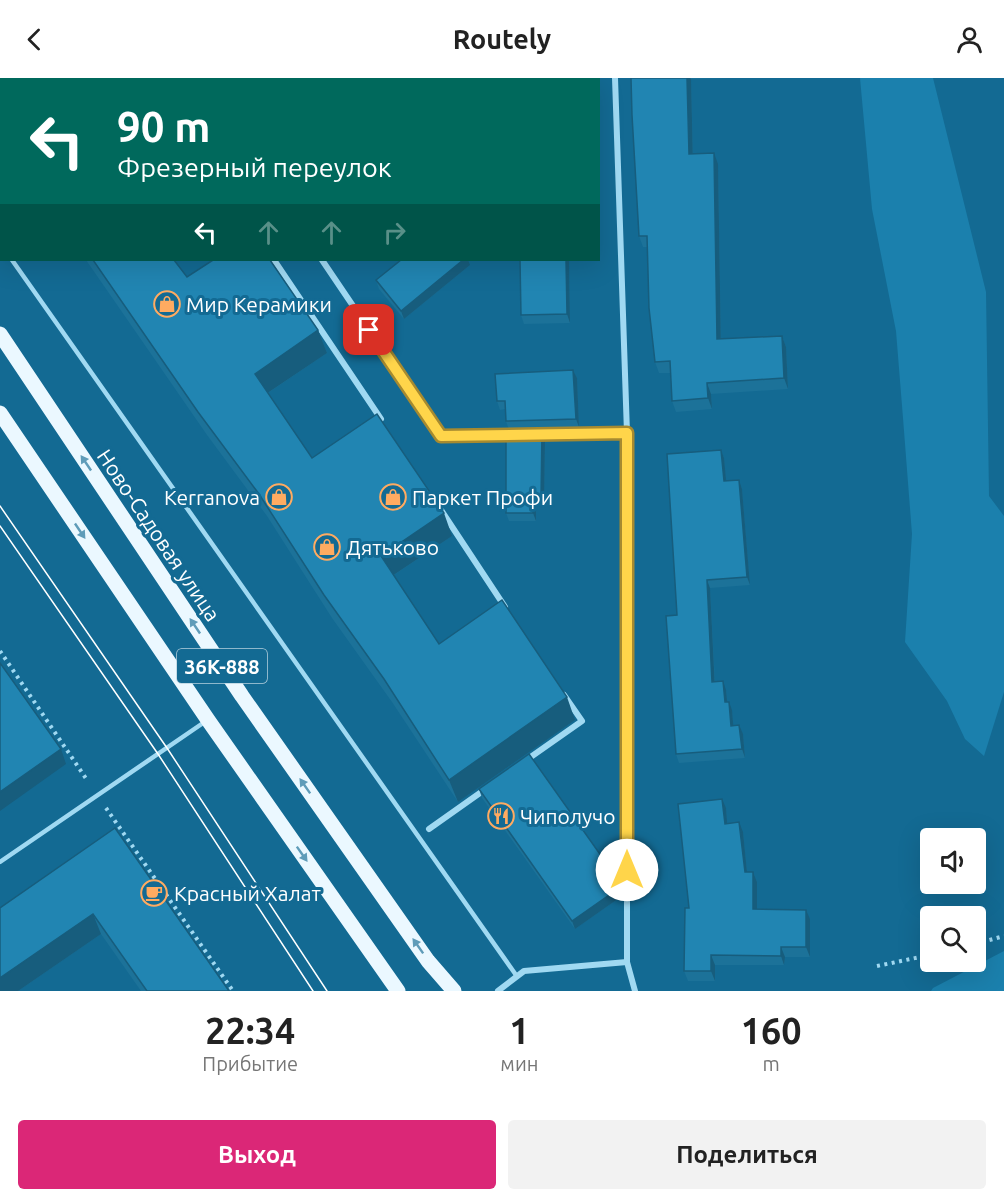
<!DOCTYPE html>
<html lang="ru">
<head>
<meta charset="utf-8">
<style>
  body { margin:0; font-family:Ubuntu,sans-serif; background:#f2f2f2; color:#222; height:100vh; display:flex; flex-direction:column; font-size:22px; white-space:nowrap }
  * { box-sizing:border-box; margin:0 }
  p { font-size:20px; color:#767676 }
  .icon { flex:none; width:33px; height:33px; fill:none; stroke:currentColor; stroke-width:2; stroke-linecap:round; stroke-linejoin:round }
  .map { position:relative; height:913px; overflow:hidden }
  .panel { display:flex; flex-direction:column; background:#fff; flex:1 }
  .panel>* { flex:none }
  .top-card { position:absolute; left:0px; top:0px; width:600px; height:183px; box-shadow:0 6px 24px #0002; background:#00695c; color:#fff; overflow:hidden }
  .fabs { position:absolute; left:920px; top:750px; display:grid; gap:12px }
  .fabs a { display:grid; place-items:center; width:66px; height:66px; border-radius:6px; background:#fff; box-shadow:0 6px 24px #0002; font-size:30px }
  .pin { position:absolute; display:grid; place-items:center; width:51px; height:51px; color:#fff; margin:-26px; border-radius:12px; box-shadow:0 3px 9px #0006 }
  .me { position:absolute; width:66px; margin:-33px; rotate:0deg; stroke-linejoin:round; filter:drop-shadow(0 0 4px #0008) }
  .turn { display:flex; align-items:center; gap:21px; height:126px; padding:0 18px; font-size:27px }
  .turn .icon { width:78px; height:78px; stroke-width:2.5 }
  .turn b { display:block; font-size:42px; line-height:51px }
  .lanes { display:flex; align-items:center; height:57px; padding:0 18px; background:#0003; justify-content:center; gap:30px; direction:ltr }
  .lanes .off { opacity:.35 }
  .eta { display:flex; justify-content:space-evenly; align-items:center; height:102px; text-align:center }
  .eta b { font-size:36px; font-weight:700; line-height:42px }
  .cta { display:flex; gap:12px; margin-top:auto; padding:12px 18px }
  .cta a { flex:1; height:69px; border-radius:6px; background:#db2777; color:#fff; font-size:24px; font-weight:700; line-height:69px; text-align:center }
  .cta a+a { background:#f2f2f2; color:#222 }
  header { display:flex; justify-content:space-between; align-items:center; height:78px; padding:0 18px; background:#fff; font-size:27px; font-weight:700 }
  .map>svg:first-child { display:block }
  .green { fill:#1b80ad }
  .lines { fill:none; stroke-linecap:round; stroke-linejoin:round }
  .path { stroke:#a0d9f2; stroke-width:4; stroke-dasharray:3 4.5; stroke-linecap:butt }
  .lane { stroke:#a0d9f2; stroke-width:4.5 }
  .street { stroke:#a0d9f2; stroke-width:6 }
  .primary { stroke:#ebf8ff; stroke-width:15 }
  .tram { stroke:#fff; stroke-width:1.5 }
  .wall { fill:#1c7299 }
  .shaded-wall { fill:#175d7d }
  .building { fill:#2185b2; stroke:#175d7d; stroke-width:1.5 }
  .oneway { fill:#5f9cb9 }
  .route-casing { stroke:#a68a30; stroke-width:15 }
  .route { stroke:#ffd54a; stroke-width:10 }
  .labels { text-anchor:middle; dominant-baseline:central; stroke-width:6; stroke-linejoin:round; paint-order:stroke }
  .shield { fill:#136a93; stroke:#b8d2df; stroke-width:1.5 }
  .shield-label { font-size:20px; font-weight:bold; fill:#fff }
  .poi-label { font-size:21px; fill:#fff; stroke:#136a93; text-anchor:start }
  .street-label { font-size:21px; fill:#fff; stroke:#136a93 }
</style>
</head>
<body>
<header><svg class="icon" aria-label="back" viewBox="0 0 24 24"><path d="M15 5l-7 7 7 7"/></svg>Routely<svg class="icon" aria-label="person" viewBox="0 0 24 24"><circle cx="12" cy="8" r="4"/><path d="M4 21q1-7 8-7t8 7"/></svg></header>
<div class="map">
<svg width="1004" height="913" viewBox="0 0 1004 913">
  <rect width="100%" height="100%" fill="#136a93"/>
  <g class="green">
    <path d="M860 0H933L986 214 989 418 1004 438V614L984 678 965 661 947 623 905 564 912 456 903 340 896 253 872 131Z"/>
    <path d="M1004 873V913H931L933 910Z"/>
  </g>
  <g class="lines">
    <g class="path">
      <path d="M0 134 2 137"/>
      <path d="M0 573 87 702"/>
      <path d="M106 730 233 913"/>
      <path d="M975 866 1004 858"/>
      <path d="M877 888 930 877"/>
    </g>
    <g class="lane">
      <path d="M0 164 2 167"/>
      <path d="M12 182 516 897"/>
      <path d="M0 784 206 643"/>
    </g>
    <g class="street">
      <path d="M154 0 155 2"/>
      <path d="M202 0 203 2"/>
      <path d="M615 0 627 355V884L635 913"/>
      <path d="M69 2 72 0"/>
      <path d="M0 53 2 52"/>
      <path d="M274 182 381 341"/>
      <path d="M322 182 441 358 513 357"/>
      <path d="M535 357 627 355"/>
      <path d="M441 432 505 529"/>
      <path d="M525 683 582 643 564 617"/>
      <path d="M429 751 487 710"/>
      <path d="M498 913 524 893 627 884"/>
    </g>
    <g class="primary">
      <path d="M0 256 242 618 428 883 454 913"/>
      <path d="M0 335 208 642 398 913"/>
    </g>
    <g class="tram">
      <path d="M0 428 167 670 327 913"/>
      <path d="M0 448 158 676 313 913"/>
    </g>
  </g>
  <g class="wall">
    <path d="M631 0H731L691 1 693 76 718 86 721 261 782 258 786 269 788 311 711 316 712 331 676 334 672 323 670 295H659L655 284 647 169H643L639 158Z"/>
    <path d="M86 182H174L187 199 318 252 327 275 268 315 312 380 452 458 394 497 439 566 575 642 458 724 392 624 332 540 267 438 207 357Z"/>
    <path d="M520 182H569L570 245 524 246 521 237Z"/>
    <path d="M470 187 404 241 379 211 376 202Z"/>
    <path d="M573 292 577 300 579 349 509 352 506 343 505 331 500 332 497 323Z"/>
    <path d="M542 353 545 362 544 428H536V443H509L506 435Z"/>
    <path d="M721 372 724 380 726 403 739 402 742 411 750 507 710 510 715 604 726 612 727 624 732 632 733 647 743 656 745 680 679 685 676 676 677 537Z"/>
    <path d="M479 711 619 803 622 811V818L575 851 482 720Z"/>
    <path d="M726 730 727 746 743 754 747 794H753L757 804V831L810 841V879H785L784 887H715V903H688L684 893 689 830Z"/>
    <path d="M115 750 229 913H141L101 856 18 913H0Z"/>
  </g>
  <g class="shaded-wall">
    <path d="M687 0H690L691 1 693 87 689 76Z"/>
    <path d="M714 75 718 86 721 273 717 261Z"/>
    <path d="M463 182H468L470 187 404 241 401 233Z"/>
    <path d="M566 182H569L570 245 567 236Z"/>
    <path d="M318 252 327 275 263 318 255 296Z"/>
    <path d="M782 258 786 269 788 311 784 300Z"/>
    <path d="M573 292 577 300 579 349 576 341Z"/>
    <path d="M707 305 711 316 712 331 708 320Z"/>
    <path d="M542 353 545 362 544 428 541 420Z"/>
    <path d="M721 372 724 380 727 412 724 403Z"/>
    <path d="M739 402 742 411 750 507 747 499Z"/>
    <path d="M533 420 536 428V443L533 435Z"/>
    <path d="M444 435 452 458 389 500 381 478Z"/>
    <path d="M707 502 710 510 715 612 712 604Z"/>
    <path d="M723 603 726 612 728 632 725 624Z"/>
    <path d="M567 619 575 642 458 724 449 702Z"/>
    <path d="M729 624 732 632 734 656 731 648Z"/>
    <path d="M739 647 743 656 745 680 742 671Z"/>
    <path d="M61 671 66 686 0 733V714Z"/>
    <path d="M722 721 726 730 728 756 725 746Z"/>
    <path d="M739 744 743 754 748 804 745 794Z"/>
    <path d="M753 794 757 804V841L753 831Z"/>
    <path d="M619 803 622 811V818L575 851 572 843Z"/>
    <path d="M806 832 810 841V879L806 869Z"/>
    <path d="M93 836 101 856 18 913H0V900Z"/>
    <path d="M781 869 785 879 784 887 781 878Z"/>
    <path d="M711 877 715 887V903L711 893Z"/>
  </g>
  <g class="building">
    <path d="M86 0H147L148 2H83Z"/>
    <path d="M227 0H265L267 2H228Z"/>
    <rect x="522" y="0" width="38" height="2"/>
    <path d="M631 0H687L689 76 714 75 717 261 782 258 784 300 707 305 708 320 672 323 670 283 655 284 649 230 647 158H639L632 37Z"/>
    <path d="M93 182H174L187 199 213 182H270L318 252 255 296 312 380 377 336 444 435 381 478 439 566 502 522 567 619 449 702 384 601 324 517 259 416 198 334Z"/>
    <path d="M401 182H463L401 233 376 202Z"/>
    <path d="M520 182H566L567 236 521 237Z"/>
    <path d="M573 292 576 341 506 343 505 323H497L495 296Z"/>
    <path d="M542 353 541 420H533V435H506V354Z"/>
    <path d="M721 372 724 403 739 402 747 499 707 502 712 604 723 603 725 624H729L731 648 739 647 742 671 676 676 666 538 677 537 667 376Z"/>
    <path d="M0 585 61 671 0 714Z"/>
    <path d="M529 676 619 803V810L572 843 479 711Z"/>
    <path d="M722 721 725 746 739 744 745 794H753V831L806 832V869H781V878L711 877V893H684L685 830H689L678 726Z"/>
    <path d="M115 750 229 913H147L93 836 0 900V830Z"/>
  </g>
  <defs><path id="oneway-solid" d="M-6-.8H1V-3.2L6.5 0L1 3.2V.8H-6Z" transform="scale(1.5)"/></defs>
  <g class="oneway">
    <use href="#oneway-solid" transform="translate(86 385) rotate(-124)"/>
    <use href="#oneway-solid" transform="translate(80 453) rotate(56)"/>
    <use href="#oneway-solid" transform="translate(195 548) rotate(-124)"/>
    <use href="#oneway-solid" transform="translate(305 708) rotate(-125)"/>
    <use href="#oneway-solid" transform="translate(302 776) rotate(55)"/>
    <use href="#oneway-solid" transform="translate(418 868) rotate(-125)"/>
  </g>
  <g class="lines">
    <g class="route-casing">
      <path id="route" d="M369 252 441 358 627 355V792"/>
    </g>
    <use href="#route" class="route"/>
  </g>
  <defs>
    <g id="shop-ring" transform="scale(1.35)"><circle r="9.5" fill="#136a93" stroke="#ffab61" stroke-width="1.5"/><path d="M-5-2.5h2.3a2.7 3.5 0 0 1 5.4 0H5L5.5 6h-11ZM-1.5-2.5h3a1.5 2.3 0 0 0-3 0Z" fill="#ffab61"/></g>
    <g id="restaurant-ring" transform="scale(1.35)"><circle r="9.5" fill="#136a93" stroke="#ffab61" stroke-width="1.5"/><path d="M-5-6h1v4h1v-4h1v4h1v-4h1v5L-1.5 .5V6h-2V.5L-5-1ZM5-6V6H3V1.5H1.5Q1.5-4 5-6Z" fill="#ffab61"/></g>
    <g id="cafe-ring" transform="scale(1.35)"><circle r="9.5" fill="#136a93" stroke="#ffab61" stroke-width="1.5"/><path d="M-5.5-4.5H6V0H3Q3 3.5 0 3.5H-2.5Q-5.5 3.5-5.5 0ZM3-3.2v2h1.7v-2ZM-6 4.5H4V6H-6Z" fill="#ffab61"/></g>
  </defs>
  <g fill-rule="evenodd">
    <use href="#shop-ring" x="167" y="226"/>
    <use href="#shop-ring" x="279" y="419"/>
    <use href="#shop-ring" x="393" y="419"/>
    <use href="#shop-ring" x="327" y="469"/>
    <use href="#restaurant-ring" x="501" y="738"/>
    <use href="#cafe-ring" x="154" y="815"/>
  </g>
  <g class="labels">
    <rect class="shield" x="177" y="571" width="90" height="34" rx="4.5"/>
    <g class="shield-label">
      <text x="222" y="588">36К-888</text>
    </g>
    <g class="poi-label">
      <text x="186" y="226">Мир Керамики</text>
      <text x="260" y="419" text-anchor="end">Kerranova</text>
      <text x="412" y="419">Паркет Профи</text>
      <text x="346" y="469">Дятьково</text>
      <text x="520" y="738">Чиполучо</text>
      <text x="174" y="815">Красный Халат</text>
    </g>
    <g class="street-label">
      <text transform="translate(159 457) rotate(56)">Ново-Садовая улица</text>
    </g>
  </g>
</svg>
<div class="fabs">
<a><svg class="icon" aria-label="sound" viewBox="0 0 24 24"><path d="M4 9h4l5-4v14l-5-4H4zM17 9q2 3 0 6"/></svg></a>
<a><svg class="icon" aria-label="search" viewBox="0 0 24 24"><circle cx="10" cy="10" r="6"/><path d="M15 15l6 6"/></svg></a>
</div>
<div class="pin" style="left:369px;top:252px;background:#d93025"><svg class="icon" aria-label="arrive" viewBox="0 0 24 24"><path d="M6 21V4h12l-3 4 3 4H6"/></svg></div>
<svg class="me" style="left:627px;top:792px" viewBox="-20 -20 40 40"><circle r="19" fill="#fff"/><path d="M0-13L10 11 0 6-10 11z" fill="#ffd54a"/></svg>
<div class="top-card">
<div class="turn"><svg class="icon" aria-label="left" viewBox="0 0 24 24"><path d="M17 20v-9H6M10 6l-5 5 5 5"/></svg><div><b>90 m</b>Фрезерный переулок</div></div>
<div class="lanes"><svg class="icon" aria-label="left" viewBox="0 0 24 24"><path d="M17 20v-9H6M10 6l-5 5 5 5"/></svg><svg class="icon off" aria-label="ahead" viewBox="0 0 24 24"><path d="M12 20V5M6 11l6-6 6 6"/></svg><svg class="icon off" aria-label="ahead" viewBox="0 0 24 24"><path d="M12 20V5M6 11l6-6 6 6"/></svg><svg class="icon off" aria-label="right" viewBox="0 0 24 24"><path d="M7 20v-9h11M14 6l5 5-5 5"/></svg></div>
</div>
</div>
<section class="panel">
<div class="eta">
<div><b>22:34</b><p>Прибытие</p></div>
<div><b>1</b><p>мин</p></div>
<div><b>160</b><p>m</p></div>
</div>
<div class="cta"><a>Выход</a><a>Поделиться</a></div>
</section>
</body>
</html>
